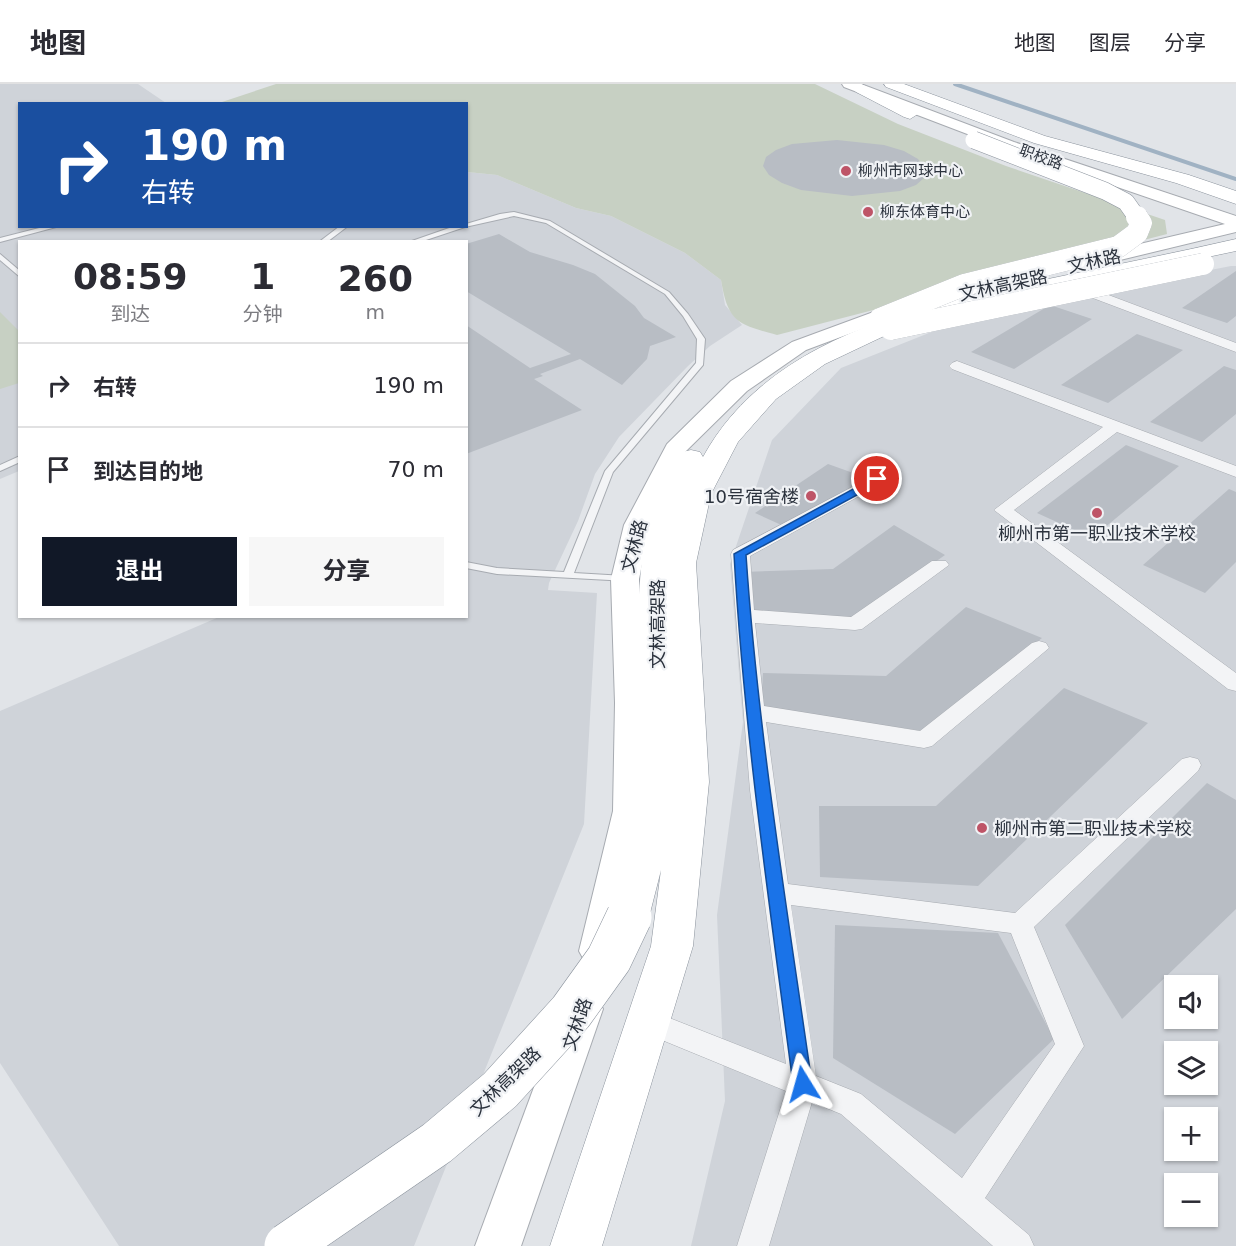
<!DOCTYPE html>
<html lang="zh">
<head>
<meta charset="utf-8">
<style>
  body { margin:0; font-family:"DejaVu Sans","Noto Sans SC",sans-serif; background:#f7f7f7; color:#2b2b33; height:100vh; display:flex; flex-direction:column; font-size:22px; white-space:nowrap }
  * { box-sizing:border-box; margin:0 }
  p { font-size:20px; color:#7c7c81 }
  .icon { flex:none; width:33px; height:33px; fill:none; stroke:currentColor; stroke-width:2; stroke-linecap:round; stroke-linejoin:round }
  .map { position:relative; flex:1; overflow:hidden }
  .sheet { position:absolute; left:18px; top:156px; width:450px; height:378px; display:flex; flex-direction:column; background:#fff; border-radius:0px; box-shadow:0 2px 4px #0004 }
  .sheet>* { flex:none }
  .banner { position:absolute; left:18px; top:18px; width:450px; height:126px; border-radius:0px; box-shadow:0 2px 4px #0004; background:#1a4fa0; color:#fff; overflow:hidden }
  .tools { position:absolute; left:1164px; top:891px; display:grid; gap:12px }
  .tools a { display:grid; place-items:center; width:54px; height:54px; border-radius:0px; background:#fff; box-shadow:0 2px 4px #0004; font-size:30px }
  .pin { position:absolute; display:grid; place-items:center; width:51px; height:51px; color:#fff; margin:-26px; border:3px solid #fff; border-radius:50%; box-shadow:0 2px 6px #0007 }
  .me { position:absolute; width:66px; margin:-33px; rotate:352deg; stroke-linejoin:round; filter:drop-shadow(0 0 4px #0008) }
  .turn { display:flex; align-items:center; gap:21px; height:126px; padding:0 24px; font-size:27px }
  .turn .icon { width:78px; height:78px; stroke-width:2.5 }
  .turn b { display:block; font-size:42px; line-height:51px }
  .eta { display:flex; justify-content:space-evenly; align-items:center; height:102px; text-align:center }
  .eta b { font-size:36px; font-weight:700; line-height:42px }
  .action { display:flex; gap:12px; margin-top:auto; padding:12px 24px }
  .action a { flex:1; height:69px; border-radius:0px; background:#111827; color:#fff; font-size:24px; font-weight:700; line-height:69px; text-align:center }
  .action a+a { background:#f7f7f7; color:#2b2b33 }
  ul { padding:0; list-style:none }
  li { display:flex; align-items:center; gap:18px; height:84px; padding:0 24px; border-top:2px solid #e1e1e2 }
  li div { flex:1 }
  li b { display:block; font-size:22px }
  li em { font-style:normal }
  header { display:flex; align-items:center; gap:36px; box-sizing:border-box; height:84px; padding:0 30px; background:#fff; border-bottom:2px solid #e1e1e2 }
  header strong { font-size:28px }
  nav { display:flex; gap:33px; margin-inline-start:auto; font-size:21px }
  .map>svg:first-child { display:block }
  .built { fill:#cfd3d9; fill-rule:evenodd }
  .green { fill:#c7d0c3 }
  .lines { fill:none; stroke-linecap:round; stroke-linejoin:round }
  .stream { stroke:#a0b2c3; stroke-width:4 }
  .building { fill:#b8bdc4 }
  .service-casing { stroke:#a7abb1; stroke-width:2 }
  .minor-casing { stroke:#a7abb1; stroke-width:1 }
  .secondary-casing { stroke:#a7abb1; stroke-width:2 }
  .trunk-casing { stroke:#8a929c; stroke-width:1 }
  .service { fill:#f3f4f6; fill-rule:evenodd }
  .minor { fill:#f3f4f6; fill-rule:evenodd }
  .secondary { fill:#fff; fill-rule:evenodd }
  .trunk { fill:#fff; fill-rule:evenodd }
  .trunk-bridge-far2-casing { stroke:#8a929c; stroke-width:18; stroke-linecap:butt }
  .trunk-bridge-far1-casing { stroke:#8a929c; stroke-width:22; stroke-linecap:butt }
  .trunk-bridge-casing { stroke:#8a929c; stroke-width:46; stroke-linecap:butt }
  .trunk-bridge-far2 { stroke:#fff; stroke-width:17 }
  .trunk-bridge-far1 { stroke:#fff; stroke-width:22 }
  .trunk-bridge { stroke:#fff; stroke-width:45 }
  .route { fill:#1a73e8; stroke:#114b97; stroke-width:1.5 }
  .poi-dot { fill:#be5467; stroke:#f0f2f5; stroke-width:2 }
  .labels { text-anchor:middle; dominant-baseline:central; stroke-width:4.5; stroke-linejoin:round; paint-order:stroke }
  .far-street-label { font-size:15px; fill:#2b323d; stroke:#f0f2f5 }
  .far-poi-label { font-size:15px; fill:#2b323d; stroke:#f0f2f5; text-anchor:start }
  .street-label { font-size:18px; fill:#2b323d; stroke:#f0f2f5 }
  .poi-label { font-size:18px; fill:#2b323d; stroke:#f0f2f5; text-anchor:end }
</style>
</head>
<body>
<header>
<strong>地图</strong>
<nav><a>地图</a><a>图层</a><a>分享</a></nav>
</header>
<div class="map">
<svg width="1236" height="1162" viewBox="0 0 1236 1162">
  <rect width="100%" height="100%" fill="#e1e4e8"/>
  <g class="built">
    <path d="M0 0H138L166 19 20 20V142H466L467 88 497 91 576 124 611 132 685 169 721 196 725 221 742 241 710 262 688 282 619 353 595 390 578 437 549 499 548 506 597 509 584 740 414 1162H119L0 979V627L219 533 466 532V158H20L19 387 0 395Z"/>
    <path d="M1231 182H1236V1162H691L725 1017 717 831 743 638 730 480 772 356 841 284 939 245 1052 217ZM1174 902H1208V934H1174ZM1174 968H1208V1000H1174ZM1174 1034H1208V1066H1174ZM1174 1100H1208V1132H1174Z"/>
  </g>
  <g class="green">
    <path d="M276 0H815L898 40 1006 82 1165 136 1167 150 777 251C737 240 728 238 721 196L685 169 611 132 576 124 497 91 467 88 466 20 222 18Z"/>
    <path d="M0 228 20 248 19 299 0 305Z"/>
  </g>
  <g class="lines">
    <path class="stream" d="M955 0 1236 95"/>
  </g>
  <g class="building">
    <path d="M837 56 884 61 904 67 918 75 925 84V93L916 101 900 107 852 112 801 106 782 99 769 91 763 82 766 73 776 66 792 60Z"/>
    <path d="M499 150 530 168 573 181 595 190 635 222 644 234 676 253 650 262 647 275 622 301 580 275 540 290 543 292 534 295 582 326 466 370V241L530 284 571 270 466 207V160Z"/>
    <path d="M1236 187V232L1227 239 1182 224Z"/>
    <path d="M1050 221 1092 235 1014 285 971 268Z"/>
    <path d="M1137 250 1183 266 1108 319 1061 301Z"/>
    <path d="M1224 282 1236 286V330L1202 358 1150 338Z"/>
    <path d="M1126 361 1179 382 1092 454 1037 429Z"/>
    <path d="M828 380 870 395 788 444 755 429Z"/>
    <path d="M1229 405 1236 408V478L1205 509 1143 481Z"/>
    <path d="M894 441 945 471 855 535 749 533 741 488 833 485Z"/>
    <path d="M966 523 1042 554 923 647 761 623 763 589 886 592Z"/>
    <path d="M1064 604 1148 639 978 802 820 793 819 722H936Z"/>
    <path d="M1207 699 1236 716V825L1122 935 1065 841Z"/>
    <path d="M835 841 998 849 1054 955 955 1050 833 974Z"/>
  </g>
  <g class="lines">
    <g class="service-casing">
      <g id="service">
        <path d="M514 128 550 137 669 208 688 230 705 255 703 281 613 388 574 489 625 492 630 495 628 497 497 490 466 484V478L497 484 564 488 605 387 696 279 697 255 683 232 665 210 546 139 514 132 465 143 420 158H409L455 142H466V140L500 130Z"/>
        <path d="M47 142H60L0 158V154Z"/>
        <path d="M340 142H348L327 158H319Z"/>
        <path d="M0 170 20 187V193L0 176Z"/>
        <path d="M20 372V378L0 387V381Z"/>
      </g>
    </g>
    <g class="minor-casing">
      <g id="minor">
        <path d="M1074 198 1236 259V268L1069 205 1067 202Z"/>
        <path d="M957 277 1236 382V393L1117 348 1014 426 1236 589V607L1228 605 994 426 1103 343 952 285 949 282 952 279Z"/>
        <path d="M877 390 883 391 886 395 883 399 750 472 754 526 851 533 932 477H946L949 481 862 545 855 546 755 539 764 622 920 647 1032 559 1039 557 1046 559 1049 564 932 662 924 664 766 638 788 800 1015 829 1182 675 1190 673 1198 675 1201 681 1198 687 1034 843 1084 962 985 1114 1029 1151 1034 1162H993L841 1030 812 1018 769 1162H737L786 1007 657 954 653 945 657 936 667 933 786 980 750 706 731 470 733 466ZM791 821 1011 849 1055 960 962 1094 861 1010 816 992Z"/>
      </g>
    </g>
    <g class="secondary-casing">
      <g id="secondary">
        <path d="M842 0H861L1014 58 1236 132V148L1087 184 1080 182 1078 178 1080 174 1225 140 1004 64 844 3Z"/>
        <path d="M906 216 913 218 916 222 913 226 806 266 747 307 685 368 650 441 639 495 647 619V727L617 867 611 878 598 883 585 878 579 867 613 727 615 619 611 495 624 441 667 360 731 297 792 258Z"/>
        <path d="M583 908 597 913 603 925 521 1162H475L563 925 569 913Z"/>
      </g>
    </g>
    <g class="trunk-casing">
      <g id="trunk">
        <path d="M861 0 916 27 918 30 910 35 904 33 856 8 853 5 856 2Z"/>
        <path d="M884 0H904L1045 52 1189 91 1236 107V120L1176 99 1034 59 886 3Z"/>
        <path d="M1236 155V167L1000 217 943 232 882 253 825 280 776 315 738 358 711 410 696 479 709 698 693 862 602 1162H550L651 862 661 786 649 833 643 845 629 850 615 845 609 833C622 784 638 734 642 682 649 573 614 466 682 368L691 366 700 368 703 373C770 250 928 219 1053 194 1114 181 1175 169 1236 155Z"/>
      </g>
    </g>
    <use href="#service" class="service"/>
    <use href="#minor" class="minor"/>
    <use href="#secondary" class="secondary"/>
    <use href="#trunk" class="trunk"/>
    <g class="trunk-bridge-far2-casing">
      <path id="trunk-bridge-far2" d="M974 56 1105 107 1126 118 1138 135"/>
    </g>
    <g class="trunk-bridge-far1-casing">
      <g id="trunk-bridge-far1">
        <path d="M880 235 964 201 1118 163 1137 149 1141 139 1137 133"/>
        <path d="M891 245 1203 180"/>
      </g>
    </g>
    <g class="trunk-bridge-casing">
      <path id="trunk-bridge" d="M287 1162 437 1059 500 1006 571 928 609 875 629 833"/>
    </g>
    <use href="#trunk-bridge-far2" class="trunk-bridge-far2"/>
    <use href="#trunk-bridge-far1" class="trunk-bridge-far1"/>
    <use href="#trunk-bridge" class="trunk-bridge"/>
  </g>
  <path class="route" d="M877 392 882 395 881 398 746 471C758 649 787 824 812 1000L809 1006 803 1009 796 1006 793 1000C770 824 744 648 734 470Z"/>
  <g class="poi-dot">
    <circle cx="846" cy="87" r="6"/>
    <circle cx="868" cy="128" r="6"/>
    <circle cx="811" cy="412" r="6"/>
    <circle cx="1097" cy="429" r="6"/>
    <circle cx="982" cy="744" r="6"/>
  </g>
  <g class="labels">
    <g class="far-street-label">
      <text transform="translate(1041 73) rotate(20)">职校路</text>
    </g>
    <g class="far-poi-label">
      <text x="858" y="87">柳州市网球中心</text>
      <text x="880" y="128">柳东体育中心</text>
    </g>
    <g class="street-label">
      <text transform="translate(1094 177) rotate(-12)">文林路</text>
      <text transform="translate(1003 201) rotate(-12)">文林高架路</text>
      <text transform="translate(634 462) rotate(-75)">文林路</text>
      <text transform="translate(657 540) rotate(-90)">文林高架路</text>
      <text transform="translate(577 940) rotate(-71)">文林路</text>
      <text transform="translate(505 997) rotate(-44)">文林高架路</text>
    </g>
    <g class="poi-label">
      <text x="799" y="412">10号宿舍楼</text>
      <text x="1097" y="449" text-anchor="middle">柳州市第一职业技术学校</text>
      <text x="994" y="744" text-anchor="start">柳州市第二职业技术学校</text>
    </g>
  </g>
</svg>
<div class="tools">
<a><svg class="icon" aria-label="sound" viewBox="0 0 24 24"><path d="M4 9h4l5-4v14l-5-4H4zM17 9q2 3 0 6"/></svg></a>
<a><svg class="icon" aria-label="layers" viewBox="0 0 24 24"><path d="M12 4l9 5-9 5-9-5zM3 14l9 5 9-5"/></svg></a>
<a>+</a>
<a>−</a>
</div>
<div class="pin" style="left:877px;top:395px;background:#d93025"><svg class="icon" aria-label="arrive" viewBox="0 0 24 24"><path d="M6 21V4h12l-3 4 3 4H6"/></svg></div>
<svg class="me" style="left:803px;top:1000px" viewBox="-20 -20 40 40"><path d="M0-17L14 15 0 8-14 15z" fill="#1a73e8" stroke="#fff" stroke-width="4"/></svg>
<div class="banner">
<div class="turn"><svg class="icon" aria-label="right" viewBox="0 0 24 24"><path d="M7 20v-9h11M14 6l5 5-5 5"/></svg><div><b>190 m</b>右转</div></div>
</div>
<section class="sheet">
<div class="eta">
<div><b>08:59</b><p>到达</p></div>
<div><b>1</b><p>分钟</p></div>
<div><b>260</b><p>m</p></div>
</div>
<ul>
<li><svg class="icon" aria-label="right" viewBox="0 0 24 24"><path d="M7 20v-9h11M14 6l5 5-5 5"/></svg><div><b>右转</b></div><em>190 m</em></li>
<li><svg class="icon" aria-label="arrive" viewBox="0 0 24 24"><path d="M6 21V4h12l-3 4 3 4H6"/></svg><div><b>到达目的地</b></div><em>70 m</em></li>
</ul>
<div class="action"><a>退出</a><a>分享</a></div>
</section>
</div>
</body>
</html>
